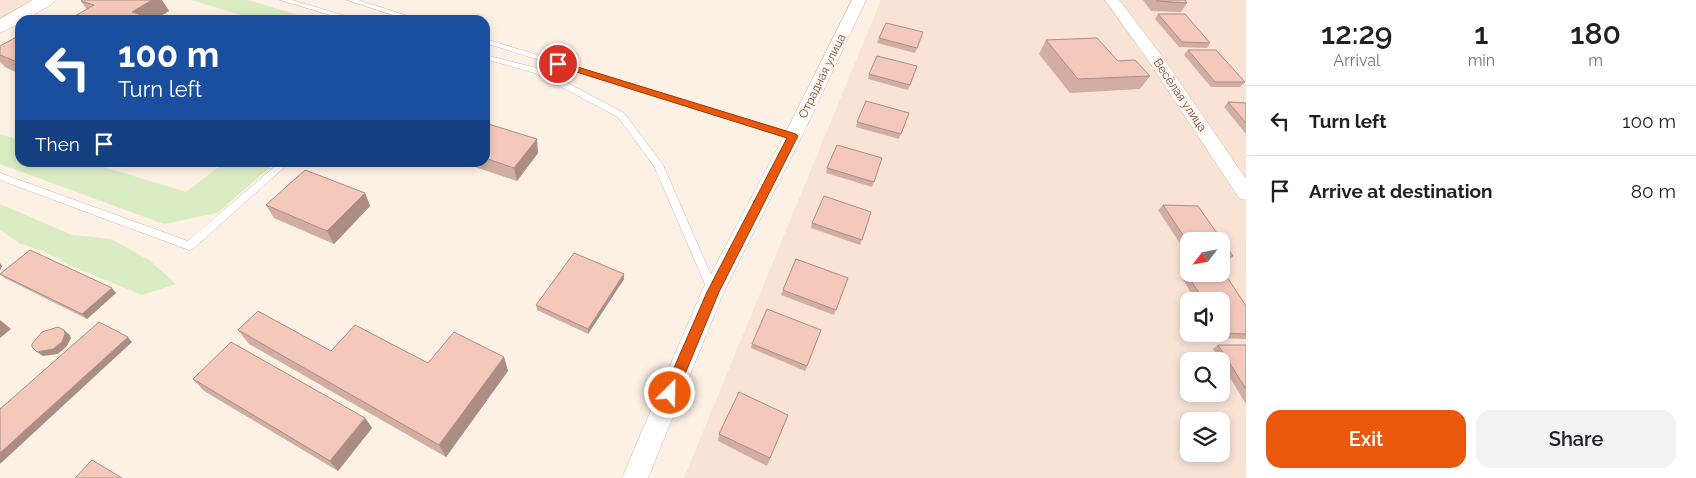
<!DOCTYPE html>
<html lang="en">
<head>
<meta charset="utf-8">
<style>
  body { margin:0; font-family:Raleway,sans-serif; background:#f2f2f2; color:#202124; height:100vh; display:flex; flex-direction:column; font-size:19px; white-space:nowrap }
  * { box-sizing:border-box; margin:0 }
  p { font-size:16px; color:#757577 }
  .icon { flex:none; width:28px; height:28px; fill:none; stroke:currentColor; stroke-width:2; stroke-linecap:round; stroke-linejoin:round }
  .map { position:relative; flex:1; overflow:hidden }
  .details { display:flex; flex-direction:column; background:#fff; width:450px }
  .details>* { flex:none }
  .hud { position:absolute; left:15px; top:15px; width:475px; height:152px; border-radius:15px; box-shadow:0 2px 8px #0003; background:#1a4fa0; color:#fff; overflow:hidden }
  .needle { width:32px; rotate:238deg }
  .tools { position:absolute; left:1180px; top:232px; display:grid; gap:10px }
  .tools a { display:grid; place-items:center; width:50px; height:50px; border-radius:10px; background:#fff; box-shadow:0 2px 8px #0003; font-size:25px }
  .pin { position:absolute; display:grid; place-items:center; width:42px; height:42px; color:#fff; margin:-21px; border:2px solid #fff; border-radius:50%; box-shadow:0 1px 5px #0007 }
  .me { position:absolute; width:55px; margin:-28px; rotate:23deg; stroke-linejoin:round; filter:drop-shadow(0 0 4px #0008) }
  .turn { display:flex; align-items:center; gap:18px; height:105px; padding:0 20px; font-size:22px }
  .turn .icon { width:65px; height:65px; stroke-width:2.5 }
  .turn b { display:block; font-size:35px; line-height:42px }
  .then { display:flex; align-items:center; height:48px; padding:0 20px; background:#0003; gap:10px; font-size:19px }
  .eta { display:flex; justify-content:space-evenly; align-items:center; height:85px; text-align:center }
  .eta b { font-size:30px; font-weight:600; line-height:35px }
  .primary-button { display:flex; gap:10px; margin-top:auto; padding:10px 20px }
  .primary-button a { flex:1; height:58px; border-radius:15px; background:#ea580c; color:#fff; font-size:20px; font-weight:600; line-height:58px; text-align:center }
  .primary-button a+a { background:#f2f2f2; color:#202124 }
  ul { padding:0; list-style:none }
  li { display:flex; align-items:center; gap:15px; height:70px; padding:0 20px; border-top:1px solid #e0e0e0 }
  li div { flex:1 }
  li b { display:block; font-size:19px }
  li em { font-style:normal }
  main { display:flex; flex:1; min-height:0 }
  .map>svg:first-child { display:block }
  .residential { fill:#f8e3d5; fill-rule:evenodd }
  .green { fill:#d9ecc2 }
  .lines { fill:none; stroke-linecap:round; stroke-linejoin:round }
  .service-casing { stroke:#d2b8ac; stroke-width:1 }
  .minor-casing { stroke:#d2b8ac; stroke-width:1 }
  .tertiary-casing { stroke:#d2b8ac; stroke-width:1 }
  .service { fill:#fff; fill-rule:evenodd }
  .minor { fill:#fff; fill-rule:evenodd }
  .tertiary { fill:#fff; fill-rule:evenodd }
  .wall { fill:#d2ada1 }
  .shaded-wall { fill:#ab8d83 }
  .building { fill:#f4c9bb; stroke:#ab8d83 }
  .route { fill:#ea580c; stroke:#983908 }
  .labels { text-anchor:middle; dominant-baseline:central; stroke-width:4; stroke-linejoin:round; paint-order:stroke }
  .street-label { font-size:12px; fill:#785248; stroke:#fff5ec }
</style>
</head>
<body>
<main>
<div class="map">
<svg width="1246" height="478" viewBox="0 0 1246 478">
  <rect width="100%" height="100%" fill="#fdf0e5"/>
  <g class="residential">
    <path d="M0 0H31L0 18Z"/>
    <path d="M881 0H1246V478H684ZM1189 241H1221V274H1189ZM1189 301H1221V334H1189ZM1189 361H1221V394H1189ZM1189 421H1221V454H1189Z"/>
  </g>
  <g class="green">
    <path d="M191 0H248L315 20H258Z"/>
    <path d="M0 134 20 140V162L91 163 186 192 224 163H275L217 213 164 224 0 164Z"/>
    <path d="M0 204 72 235 111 239 149 260 176 284 142 295 71 266 45 252 19 243 0 230Z"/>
  </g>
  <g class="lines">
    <g class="service-casing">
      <g id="service">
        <path d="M280 0H292L359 20H347Z"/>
        <path d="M347 0H358L420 20H408Z"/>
        <path d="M485 39 796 134 797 136 793 139 790 138 485 43Z"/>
        <path d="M485 55 541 69 624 113 663 165 718 291 717 294 713 295 709 294 708 291 654 166 618 117 535 73 485 59Z"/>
        <path d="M280 162H290L193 249 189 250 0 180V173L188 241Z"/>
      </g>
    </g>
    <g class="minor-casing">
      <g id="minor">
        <path d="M852 0H866L802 136 724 291 648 478H622L702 291 784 136Z"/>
        <path d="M1105 0H1119L1161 55 1246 179V200L1239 198 1148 60Z"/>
      </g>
    </g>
    <g class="tertiary-casing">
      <path id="tertiary" d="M33 0H55L52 4 25 20H20V23L0 33V19Z"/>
    </g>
    <use href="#service" class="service"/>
    <use href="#minor" class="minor"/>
    <use href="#tertiary" class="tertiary"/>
  </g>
  <g class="wall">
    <path d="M83 0H162L169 11 154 20H68L87 10 81 1Z"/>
    <path d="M1143 0H1185L1187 3 1181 12 1151 11Z"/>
    <path d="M1158 14 1210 43 1207 48 1179 47 1155 19Z"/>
    <path d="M20 35V74L5 67 0 62V46Z"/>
    <path d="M879 38 917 48 915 53 877 43Z"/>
    <path d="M1046 40 1118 61 1150 76 1140 89 1070 93 1039 54Z"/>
    <path d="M1188 50 1245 82 1240 87H1211L1184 55Z"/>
    <path d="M917 66 908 90 868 79 869 74Z"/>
    <path d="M1228 102 1246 103V134L1224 107Z"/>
    <path d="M909 113 899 139 856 127 857 122Z"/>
    <path d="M485 123 538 153 517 181 460 162H485Z"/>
    <path d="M882 158 872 187 826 173 827 168Z"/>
    <path d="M365 193 370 206 334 244 274 218 266 205Z"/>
    <path d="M1163 205 1198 206 1233 256 1228 261H1221V241H1189V257L1158 210Z"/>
    <path d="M871 212 860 245 811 228 812 223Z"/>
    <path d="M0 274 116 293 87 319 5 278Z"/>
    <path d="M624 274V279L588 334 537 310 536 305Z"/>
    <path d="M1187 274 1246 306V339L1218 338 1216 334H1221V301H1196L1182 278Z"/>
    <path d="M783 290 836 310 834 315 781 295Z"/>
    <path d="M238 330 331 351 428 363 504 357 508 371 446 457 249 344Z"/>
    <path d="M821 330 805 371 751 348 752 344Z"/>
    <path d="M1218 345H1246V404L1221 363V361H1220L1213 349Z"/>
    <path d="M193 379 365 418 372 428 338 471 204 391Z"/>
    <path d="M788 415 767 466 718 441 719 434Z"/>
  </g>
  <g class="shaded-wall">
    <path d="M152 0H162L169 11 154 20H136L132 12Z"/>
    <path d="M537 139 538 153 517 181 514 168Z"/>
    <path d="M365 193 370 206 334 244 327 231Z"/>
    <path d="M0 263 2 266 0 271Z"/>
    <path d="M624 274V279L588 334V329Z"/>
    <path d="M112 288 116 293 87 319 82 314Z"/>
    <path d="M0 320 11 329 0 338Z"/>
    <path d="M64 330 70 335 71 338 67 346 58 354 43 356 37 352Z"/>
    <path d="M128 337 132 342 0 464V453Z"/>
    <path d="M504 357 508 371 446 457 439 445Z"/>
    <path d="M365 418 372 428 338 471 330 461Z"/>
  </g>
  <g class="building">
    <path d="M83 0H152L132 12 144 16 137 20H68L94 5 81 1Z"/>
    <path d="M1156 0H1185L1187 3 1157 1Z"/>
    <path d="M1158 14H1185L1210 43 1182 42Z"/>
    <path d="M886 23 923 32 917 48 879 38Z"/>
    <path d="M20 35V63L0 55V46Z"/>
    <path d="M1097 38 1118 61 1135 60 1150 76 1078 79 1046 40Z"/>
    <path d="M1188 50H1216L1245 82H1215Z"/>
    <path d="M877 56 917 66 910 85 869 74Z"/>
    <path d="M866 101 909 113 901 134 857 122Z"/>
    <path d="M1228 102 1246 103V123Z"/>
    <path d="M485 123 537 139 514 168 485 158Z"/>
    <path d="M837 145 882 158 874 182 827 168Z"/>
    <path d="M305 170 365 193 327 231 266 205Z"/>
    <path d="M824 196 871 212 862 240 812 223Z"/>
    <path d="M1163 205 1198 206 1233 256H1221V241H1189V244Z"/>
    <path d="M30 250 112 288 82 314 0 274Z"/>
    <path d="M574 253 624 274 588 329 536 305Z"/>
    <path d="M796 259 848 278 836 310 783 290Z"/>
    <path d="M1187 274H1225L1246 306V334L1224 333 1221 329V301H1204Z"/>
    <path d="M767 309 821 330 807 366 752 344Z"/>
    <path d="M258 311 331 351 355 325 428 363 454 332 504 357 439 445 238 330Z"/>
    <path d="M99 322 128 337 0 453V409Z"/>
    <path d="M58 327 64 330 65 334 62 342 53 349 37 352 32 347V344L42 332Z"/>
    <path d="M231 342 365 418 330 461 193 379Z"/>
    <path d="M1218 345H1246V389Z"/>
    <path d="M739 392 788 415 770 458 719 434Z"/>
    <path d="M92 460 122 478H75Z"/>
  </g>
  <path class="route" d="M558 61 796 134 798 136 719 292 675 398 670 399 665 398 663 393 707 292 787 138 554 65 553 64Z"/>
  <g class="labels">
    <g class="street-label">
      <text transform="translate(822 76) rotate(-64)">Отрадная улица</text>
      <text transform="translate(1180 95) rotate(56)">Весёлая улица</text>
    </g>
  </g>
</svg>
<div class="tools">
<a><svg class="needle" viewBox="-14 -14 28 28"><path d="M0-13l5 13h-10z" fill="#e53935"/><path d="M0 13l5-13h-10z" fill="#757577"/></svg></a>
<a><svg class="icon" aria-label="sound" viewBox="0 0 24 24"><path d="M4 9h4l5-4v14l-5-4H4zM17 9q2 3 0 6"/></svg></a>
<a><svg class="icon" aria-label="search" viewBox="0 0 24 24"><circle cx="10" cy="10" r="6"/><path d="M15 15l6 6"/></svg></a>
<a><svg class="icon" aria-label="layers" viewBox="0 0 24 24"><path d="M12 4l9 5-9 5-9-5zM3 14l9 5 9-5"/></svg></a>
</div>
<div class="pin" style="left:558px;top:64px;background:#d93025"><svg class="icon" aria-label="arrive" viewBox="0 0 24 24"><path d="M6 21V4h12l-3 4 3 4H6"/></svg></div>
<svg class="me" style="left:670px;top:393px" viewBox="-20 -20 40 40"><circle r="17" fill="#ea580c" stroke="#fff" stroke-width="3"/><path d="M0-11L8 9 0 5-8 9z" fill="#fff"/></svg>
<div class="hud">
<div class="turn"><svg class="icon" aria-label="left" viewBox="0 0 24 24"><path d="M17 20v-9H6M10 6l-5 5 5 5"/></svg><div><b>100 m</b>Turn left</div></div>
<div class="then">Then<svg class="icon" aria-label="arrive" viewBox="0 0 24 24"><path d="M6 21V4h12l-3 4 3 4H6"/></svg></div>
</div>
</div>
<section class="details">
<div class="eta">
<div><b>12:29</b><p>Arrival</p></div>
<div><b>1</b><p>min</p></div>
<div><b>180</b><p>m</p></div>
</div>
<ul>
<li><svg class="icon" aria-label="left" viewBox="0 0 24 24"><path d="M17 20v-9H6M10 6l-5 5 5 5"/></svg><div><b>Turn left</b></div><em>100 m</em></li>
<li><svg class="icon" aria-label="arrive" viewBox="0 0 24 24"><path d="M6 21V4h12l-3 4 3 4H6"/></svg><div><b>Arrive at destination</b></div><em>80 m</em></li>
</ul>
<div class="primary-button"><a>Exit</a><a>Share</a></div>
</section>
</main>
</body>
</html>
